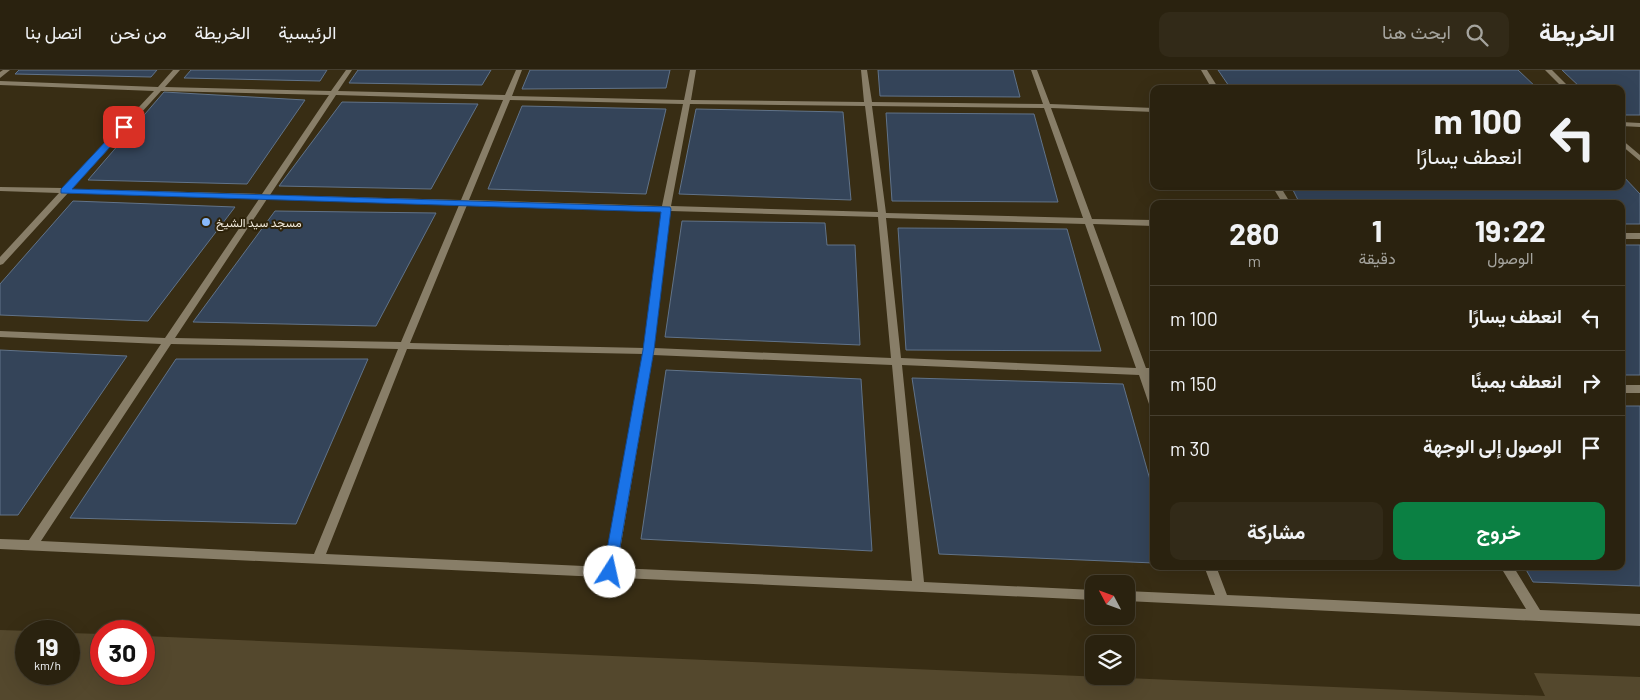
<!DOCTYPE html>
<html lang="ar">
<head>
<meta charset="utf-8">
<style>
  body { margin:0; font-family:Barlow,Vazirmatn,sans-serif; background:#322a18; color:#f1f3f6; direction:rtl; height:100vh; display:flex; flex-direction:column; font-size:19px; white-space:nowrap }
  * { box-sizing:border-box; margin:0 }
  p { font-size:16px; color:#a5a49e }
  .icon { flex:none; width:28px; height:28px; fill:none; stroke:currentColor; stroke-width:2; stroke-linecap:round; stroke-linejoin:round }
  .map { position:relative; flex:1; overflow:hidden; direction:ltr }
  .details { position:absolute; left:1150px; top:130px; width:475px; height:370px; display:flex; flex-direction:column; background:#2a220f; border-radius:10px; box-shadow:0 5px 20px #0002,0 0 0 1px #463f2f; direction:rtl }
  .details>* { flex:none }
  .top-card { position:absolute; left:1150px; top:15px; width:475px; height:105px; border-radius:10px; box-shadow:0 5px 20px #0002,0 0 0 1px #463f2f; direction:rtl; background:#2a220f; color:#f1f3f6; overflow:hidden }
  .needle { width:32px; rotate:311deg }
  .fabs { position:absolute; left:1085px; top:505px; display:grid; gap:10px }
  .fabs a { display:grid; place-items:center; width:50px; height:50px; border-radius:10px; background:#2a220f; box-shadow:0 5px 20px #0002,0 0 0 1px #463f2f; font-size:25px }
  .speed { position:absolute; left:15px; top:550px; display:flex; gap:10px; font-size:25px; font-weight:700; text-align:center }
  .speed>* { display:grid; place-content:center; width:65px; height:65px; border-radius:50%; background:#2a220f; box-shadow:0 5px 20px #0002,0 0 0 1px #463f2f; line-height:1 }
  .speed small { font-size:12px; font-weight:400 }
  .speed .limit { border:8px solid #d22; background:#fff; color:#111 }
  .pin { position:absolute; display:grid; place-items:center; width:42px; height:42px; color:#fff; margin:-21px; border-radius:10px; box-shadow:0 2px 8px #0006 }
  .me { position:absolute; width:55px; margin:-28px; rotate:10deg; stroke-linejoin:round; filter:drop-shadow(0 0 4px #0008) }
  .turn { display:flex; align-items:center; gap:18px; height:105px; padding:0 20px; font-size:22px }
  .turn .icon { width:65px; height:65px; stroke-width:2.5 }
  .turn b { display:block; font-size:35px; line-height:42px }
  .eta { display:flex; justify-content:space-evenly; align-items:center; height:85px; text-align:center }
  .eta b { font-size:30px; font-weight:700; line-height:35px }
  .button { display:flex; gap:10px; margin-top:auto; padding:10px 20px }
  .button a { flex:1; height:58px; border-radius:10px; background:#0b8043; color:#fff; font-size:20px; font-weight:700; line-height:58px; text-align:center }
  .button a+a { background:#322a18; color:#f1f3f6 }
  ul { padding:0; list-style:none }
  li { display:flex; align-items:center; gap:15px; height:65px; padding:0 20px; border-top:1px solid #463f2f }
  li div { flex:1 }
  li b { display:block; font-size:19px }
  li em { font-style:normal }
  header { display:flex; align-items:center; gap:30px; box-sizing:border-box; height:70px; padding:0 25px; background:#2a220f; border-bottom:1px solid #463f2f }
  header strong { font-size:24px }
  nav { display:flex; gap:28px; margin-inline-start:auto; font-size:18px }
  .search { width:350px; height:45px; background:#322a18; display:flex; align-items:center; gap:12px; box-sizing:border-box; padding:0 18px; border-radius:10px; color:#a5a49e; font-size:19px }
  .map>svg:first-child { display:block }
  .green { fill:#54482d }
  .building { fill:#344459; stroke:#617389 }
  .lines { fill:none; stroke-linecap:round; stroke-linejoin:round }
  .minor { fill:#887e68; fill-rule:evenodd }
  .route { fill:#1a73e8; stroke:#114b97 }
  .poi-dot { fill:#89bafc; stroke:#2e230a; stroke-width:2 }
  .labels { text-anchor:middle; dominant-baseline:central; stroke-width:4; stroke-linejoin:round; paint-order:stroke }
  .poi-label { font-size:12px; fill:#f1eadc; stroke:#2e230a; text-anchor:start }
</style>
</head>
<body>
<header>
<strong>الخريطة</strong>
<div class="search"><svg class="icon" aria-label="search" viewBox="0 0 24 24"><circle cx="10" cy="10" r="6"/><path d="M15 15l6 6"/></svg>ابحث هنا</div>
<nav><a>الرئيسية</a><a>الخريطة</a><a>من نحن</a><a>اتصل بنا</a></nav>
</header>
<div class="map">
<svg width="1640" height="630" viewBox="0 0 1640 630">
  <rect width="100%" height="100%" fill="#382d14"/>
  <path class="green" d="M0 560 31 561H26V604H69V563L101 564V604H144V566L1545 626 1534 603 1640 607V630H0Z"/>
  <g class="building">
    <path d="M19 0H157L151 7 15 4Z"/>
    <path d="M191 0H327L320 11 184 8Z"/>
    <path d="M358 0H491L482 15 349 13Z"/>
    <path d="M530 0H670L666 18 522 19Z"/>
    <path d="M878 0H1013L1020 27 880 26Z"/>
    <path d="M1218 0H1518L1538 19H1231Z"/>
    <path d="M1562 0H1640V45H1621V19H1582Z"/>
    <path d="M164 22 305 30 247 114 88 110Z"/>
    <path d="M342 32 478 34 431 119 279 116Z"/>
    <path d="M522 36 666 39 646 124 488 119Z"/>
    <path d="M696 39 843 42 851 130 679 124Z"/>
    <path d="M886 43 1034 44 1058 132 892 131Z"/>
    <path d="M1621 104 1640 124V154H1621V134H1300L1291 116H1621Z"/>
    <path d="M73 131 235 137 148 251 0 245V214Z"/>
    <path d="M275 141 436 143 376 256 193 252Z"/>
    <path d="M682 151 825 153 827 175H855L860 275 665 267Z"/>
    <path d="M898 158 1067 159 1101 281 906 280Z"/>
    <rect x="1621" y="175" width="19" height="130"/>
    <path d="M0 280 127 286 18 445H0Z"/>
    <path d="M176 289H368L296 454 70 448Z"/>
    <path d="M666 300 861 309 872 481 641 469Z"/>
    <path d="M912 308 1123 314 1154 424V493L939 484Z"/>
    <path d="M1621 336H1640V516L1533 512 1524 496H1621Z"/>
  </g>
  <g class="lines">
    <g class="minor">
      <path d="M3 0H10L0 8V2Z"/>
      <path d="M173 0H180L165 17 331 21 346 0H352L338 21 505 25 516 0H522L512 26 684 30 690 0H696L691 30 864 32 861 0H867L872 32 1043 34 1031 0H1037L1050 34 1154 38V42L1051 38 1092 149 1154 150V156L1093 154 1146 298H1154V306L1149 305 1154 319V338L1149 334 1139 305 902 295 924 512 1094 520V530L0 479V469L29 470 161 274 0 267V261L165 268 259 129 68 123 3 194 0 195V187L59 123 0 121V117L63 118 154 21 0 15V11L158 17ZM161 21 329 25 262 124 72 119ZM336 25 503 30 461 130 270 125ZM510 30 683 34 662 136 469 130ZM690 34 865 36 878 142 671 136ZM872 36 1044 38 1083 148 886 143ZM267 129 459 135 401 272 175 268ZM467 135 662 141 645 278 410 273ZM670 141 878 147 891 288 654 278ZM886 148 1085 154 1136 298 901 288ZM171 274 398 279 314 484 41 471ZM407 279 644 284 605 497 326 484ZM653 285 892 295 912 511 617 498Z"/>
      <path d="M1201 0H1207L1219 19H1212Z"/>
      <path d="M1545 0H1552L1571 19H1564Z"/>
      <path d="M1621 52 1640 53V57L1621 56Z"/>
      <path d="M1621 69 1640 85V91L1621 75Z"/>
      <path d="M1272 116H1280L1291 134H1283Z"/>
      <rect x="1621" y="163" width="19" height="6"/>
      <rect x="1621" y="315" width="19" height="8"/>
      <path d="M1204 496H1216L1227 525 1526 539 1500 496H1513L1540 540 1640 544V556L1126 531V521L1215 525Z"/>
    </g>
  </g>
  <path class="route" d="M121 55 128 57 72 119 670 137 671 139 654 280 615 506 610 508 605 506 603 502 643 280 661 142 61 123V119Z"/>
  <circle class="poi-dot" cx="206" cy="152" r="5"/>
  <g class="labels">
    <g class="poi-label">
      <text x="216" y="152">مسجد سيد الشيخ</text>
    </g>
  </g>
</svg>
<div class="fabs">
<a><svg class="needle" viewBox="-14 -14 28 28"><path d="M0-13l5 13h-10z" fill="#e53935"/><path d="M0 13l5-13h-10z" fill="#a5a49e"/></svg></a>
<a><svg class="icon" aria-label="layers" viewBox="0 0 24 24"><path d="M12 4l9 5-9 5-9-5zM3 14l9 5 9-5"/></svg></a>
</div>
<div class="speed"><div>19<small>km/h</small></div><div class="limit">30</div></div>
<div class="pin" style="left:124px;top:57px;background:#d93025"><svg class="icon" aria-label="arrive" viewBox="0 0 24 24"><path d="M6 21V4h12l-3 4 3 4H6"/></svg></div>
<svg class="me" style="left:610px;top:502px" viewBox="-20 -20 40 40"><circle r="19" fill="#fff"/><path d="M0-13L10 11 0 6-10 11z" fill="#1a73e8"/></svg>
<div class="top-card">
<div class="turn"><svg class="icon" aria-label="left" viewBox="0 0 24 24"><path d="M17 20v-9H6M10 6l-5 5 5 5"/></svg><div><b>100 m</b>انعطف يسارًا</div></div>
</div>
<section class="details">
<div class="eta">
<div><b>19:22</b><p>الوصول</p></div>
<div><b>1</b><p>دقيقة</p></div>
<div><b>280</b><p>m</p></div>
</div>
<ul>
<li><svg class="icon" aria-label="left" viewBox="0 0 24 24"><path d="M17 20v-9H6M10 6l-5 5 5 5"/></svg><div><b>انعطف يسارًا</b></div><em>100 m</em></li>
<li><svg class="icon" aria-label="right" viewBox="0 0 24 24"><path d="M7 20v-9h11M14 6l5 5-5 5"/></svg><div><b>انعطف يمينًا</b></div><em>150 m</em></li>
<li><svg class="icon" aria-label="arrive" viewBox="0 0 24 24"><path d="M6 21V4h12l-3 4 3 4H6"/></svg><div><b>الوصول إلى الوجهة</b></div><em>30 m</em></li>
</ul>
<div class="button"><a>خروج</a><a>مشاركة</a></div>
</section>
</div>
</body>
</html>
